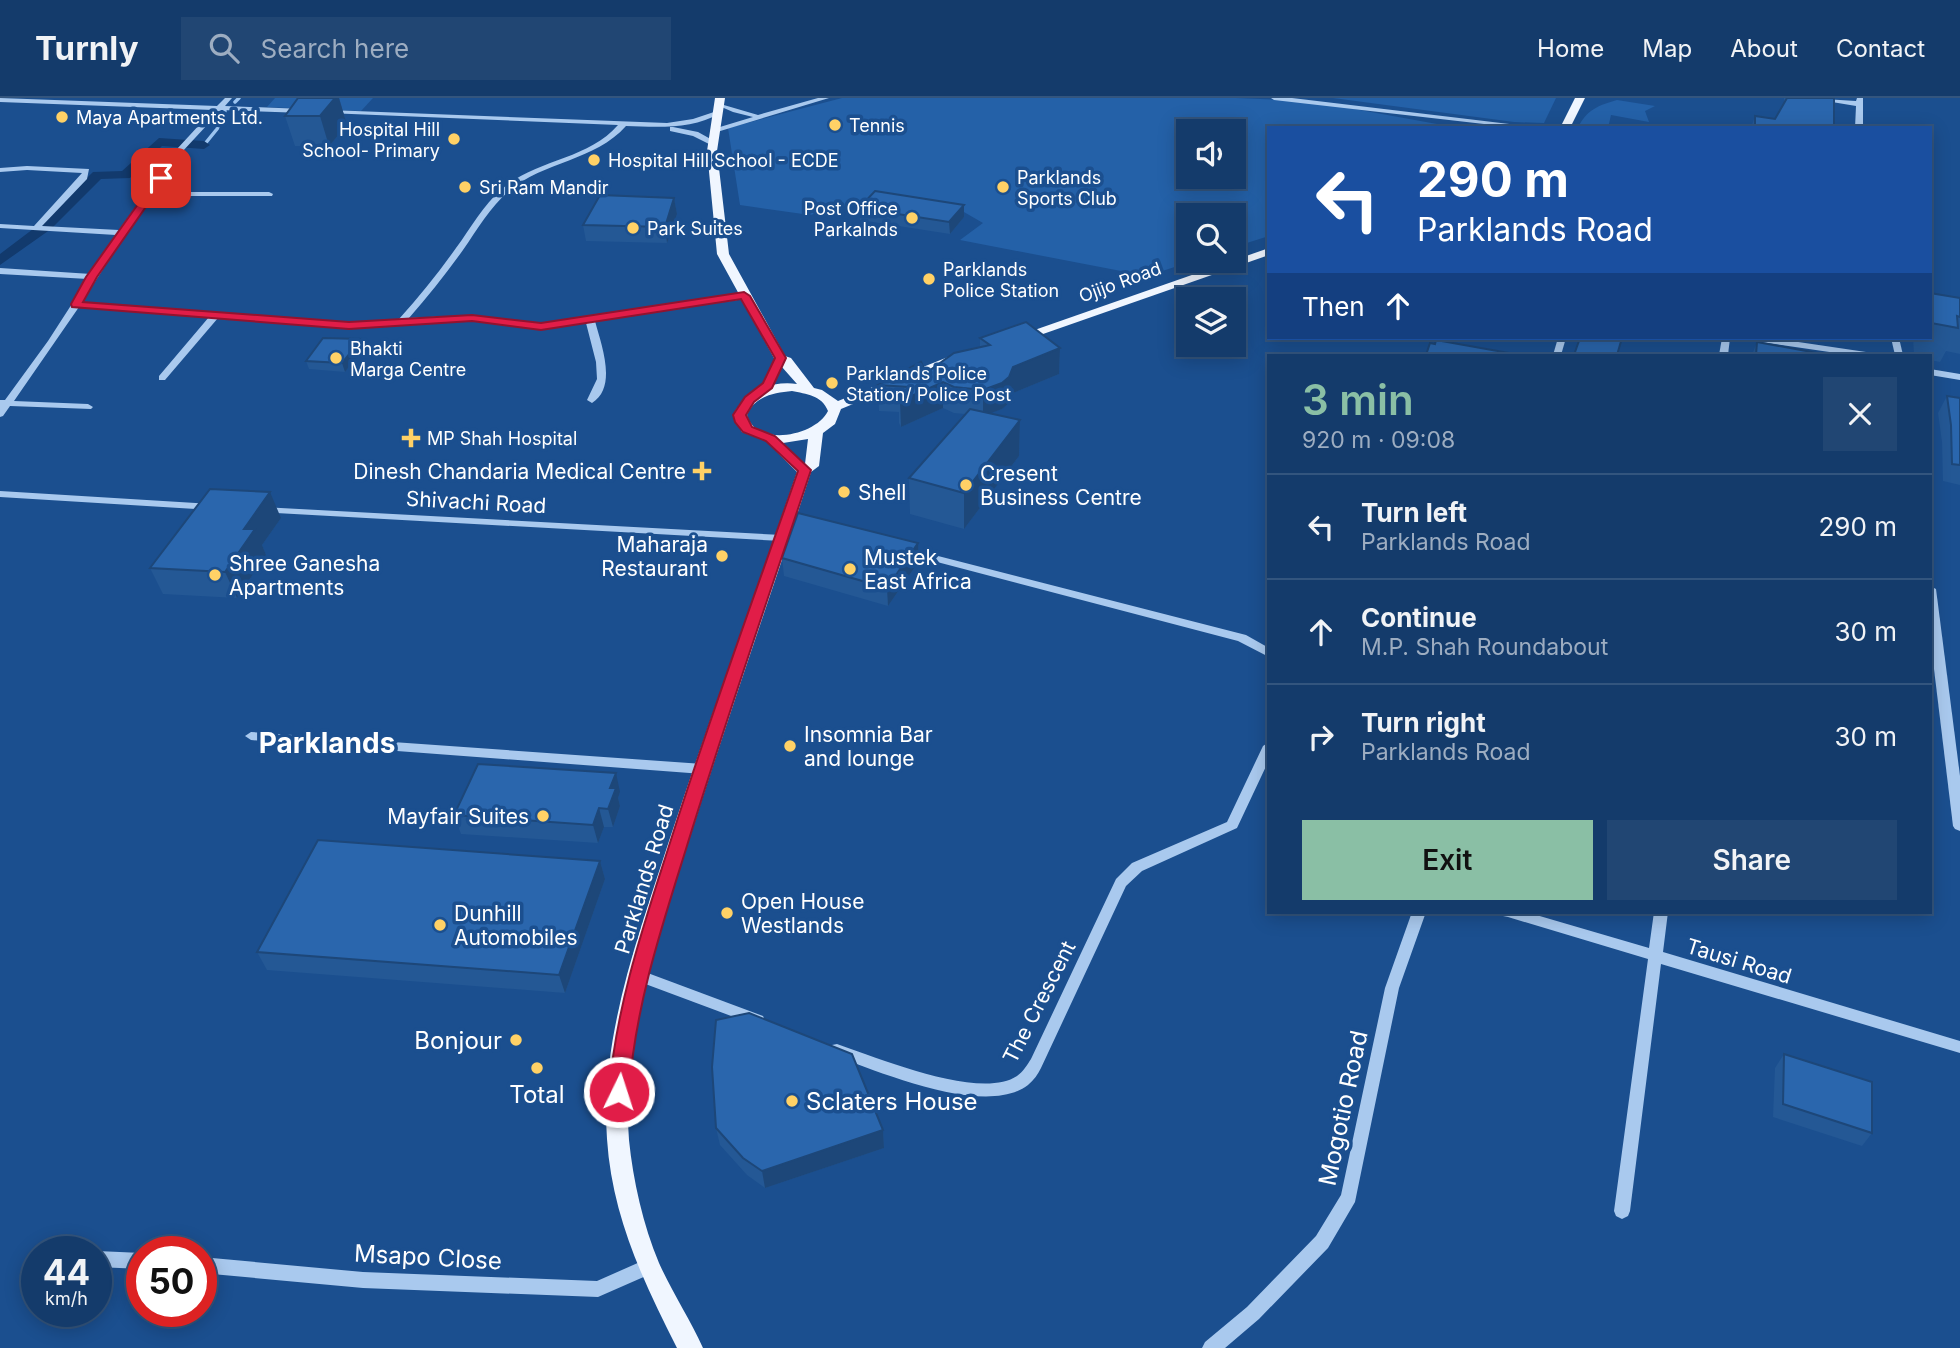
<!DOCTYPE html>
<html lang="en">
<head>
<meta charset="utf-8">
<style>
  body { margin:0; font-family:Inter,sans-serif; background:#214673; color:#f1f3f6; height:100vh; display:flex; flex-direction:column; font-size:26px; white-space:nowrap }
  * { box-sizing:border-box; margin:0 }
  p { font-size:23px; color:#9dadc1 }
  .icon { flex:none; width:38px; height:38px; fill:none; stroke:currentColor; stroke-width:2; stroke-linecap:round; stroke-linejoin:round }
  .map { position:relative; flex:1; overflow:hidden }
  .panel { position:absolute; left:1267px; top:256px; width:665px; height:560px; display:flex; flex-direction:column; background:#143b6b; border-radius:0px; box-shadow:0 4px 18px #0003,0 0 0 2px #33557e }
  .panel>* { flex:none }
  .banner { position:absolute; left:1267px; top:28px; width:665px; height:214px; border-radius:0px; box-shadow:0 4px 18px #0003,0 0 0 2px #33557e; background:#1a4fa0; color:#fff; overflow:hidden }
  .tools { position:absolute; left:1176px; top:21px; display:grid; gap:14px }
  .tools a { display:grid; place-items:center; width:70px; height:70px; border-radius:0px; background:#143b6b; box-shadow:0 4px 18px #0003,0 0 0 2px #33557e; font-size:35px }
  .speed { position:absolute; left:21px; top:1138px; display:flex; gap:14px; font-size:35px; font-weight:700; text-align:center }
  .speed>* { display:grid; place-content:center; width:91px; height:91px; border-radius:50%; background:#143b6b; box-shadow:0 4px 18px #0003,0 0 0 2px #33557e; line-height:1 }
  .speed small { font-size:18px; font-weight:400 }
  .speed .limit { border:10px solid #d22; background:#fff; color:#111 }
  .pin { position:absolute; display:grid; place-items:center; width:60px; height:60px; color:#fff; margin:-30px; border-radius:14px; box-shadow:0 4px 10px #0006 }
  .me { position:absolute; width:77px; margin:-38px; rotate:4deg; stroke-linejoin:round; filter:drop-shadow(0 0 5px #0008) }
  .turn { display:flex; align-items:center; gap:24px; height:147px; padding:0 35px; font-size:32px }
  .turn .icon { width:91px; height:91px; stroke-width:2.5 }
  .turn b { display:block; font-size:49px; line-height:60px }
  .then { display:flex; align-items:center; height:66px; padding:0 35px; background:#0003; gap:14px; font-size:26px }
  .round { display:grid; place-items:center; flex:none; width:74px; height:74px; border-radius:0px; background:#214673 }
  .head { display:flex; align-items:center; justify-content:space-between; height:119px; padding:0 35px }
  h1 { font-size:42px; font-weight:600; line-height:52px; color:#8abfa5 }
  .cta { display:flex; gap:14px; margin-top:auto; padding:14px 35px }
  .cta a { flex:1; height:80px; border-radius:0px; background:#8abfa5; color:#111; font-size:28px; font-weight:600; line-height:80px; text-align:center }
  .cta a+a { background:#214673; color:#f1f3f6 }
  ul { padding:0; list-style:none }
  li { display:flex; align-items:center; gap:21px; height:105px; padding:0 35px; border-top:2px solid #33557e }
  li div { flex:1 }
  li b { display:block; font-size:26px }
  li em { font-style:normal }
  header { display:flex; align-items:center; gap:42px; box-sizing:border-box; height:98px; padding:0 35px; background:#143b6b; border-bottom:2px solid #33557e }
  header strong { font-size:33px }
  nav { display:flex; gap:38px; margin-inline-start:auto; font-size:24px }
  .search { width:490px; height:63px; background:#214673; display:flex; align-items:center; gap:18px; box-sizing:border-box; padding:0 24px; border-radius:0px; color:#9dadc1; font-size:26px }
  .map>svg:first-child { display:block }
  .green { fill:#2461a8; fill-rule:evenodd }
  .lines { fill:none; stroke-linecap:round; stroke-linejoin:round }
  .stream { stroke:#9cc4f0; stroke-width:3.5 }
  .canal { fill:#123a6d; fill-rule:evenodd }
  .minor { fill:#a9c9ee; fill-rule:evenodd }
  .major { fill:#f0f6ff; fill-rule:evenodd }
  .wall { fill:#245895 }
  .shaded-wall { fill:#1d4779 }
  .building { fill:#2a66ad; stroke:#1d4779; stroke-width:2 }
  .route { fill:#e11d48; stroke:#92132f; stroke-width:2 }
  .poi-dot { fill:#ffd166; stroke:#1b4f8f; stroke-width:2.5 }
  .labels { text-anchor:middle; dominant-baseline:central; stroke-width:7; stroke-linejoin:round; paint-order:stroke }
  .far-poi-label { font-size:18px; fill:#fff; stroke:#1b4f8f; text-anchor:start }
  .far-street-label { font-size:18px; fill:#fff; stroke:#1b4f8f }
  .poi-label { font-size:21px; fill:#fff; stroke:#1b4f8f; text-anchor:start }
  .street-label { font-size:21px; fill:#fff; stroke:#1b4f8f }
  .near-poi-label { font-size:24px; fill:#fff; stroke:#1b4f8f; text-anchor:end }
  .near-street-label { font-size:24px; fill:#fff; stroke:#1b4f8f }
  .district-label { font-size:28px; font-weight:bold; fill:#fff; stroke:#1b4f8f }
</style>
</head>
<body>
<header>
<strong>Turnly</strong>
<div class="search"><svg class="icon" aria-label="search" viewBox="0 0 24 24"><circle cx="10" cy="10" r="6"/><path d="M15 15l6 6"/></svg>Search here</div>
<nav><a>Home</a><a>Map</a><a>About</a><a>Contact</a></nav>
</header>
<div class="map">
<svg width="1960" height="1250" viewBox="0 0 1960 1250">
  <rect width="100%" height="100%" fill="#1b4f8f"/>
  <g class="green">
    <path d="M275 0H373L361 13 267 9Z"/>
    <path d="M842 0H1236L1310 3 1459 30H1269V138L1234 149V117H1188V163H1193L1147 178 960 142 983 125 957 110 882 99 810 117 740 107 728 30ZM1188 33H1234V79H1188Z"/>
    <path d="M1333 0H1556L1544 25 1514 24Z"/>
    <path d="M1617 2 1655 8 1645 13 1649 24 1611 17 1608 30H1578C1586 12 1599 7 1617 2Z"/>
  </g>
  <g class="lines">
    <g class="stream">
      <path d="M235 4 239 0"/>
      <path d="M204 47 217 31 225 13"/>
    </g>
    <path class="canal" d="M159 40 204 43 210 47 204 51 162 48 130 80 101 81 51 131 0 167V156L41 125 93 74 122 73Z"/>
    <g class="minor">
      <path d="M0 0 217 8 225 0H232L225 8 304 11 307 13 304 15 221 12 182 54 153 94H269L273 96 272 98H150L82 204 349 224 399 221C420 198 439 174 456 150 471 130 483 107 502 91 536 61 588 62 618 27L327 15 326 14 329 12 667 25 693 21 717 13 720 15C692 32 657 29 626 28 595 63 544 63 509 93 490 109 477 132 463 152 446 176 428 198 409 220L472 217 541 226 744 195 748 198 744 201 595 223C601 246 618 289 592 305L587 302 597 281 596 264 586 225 541 232 472 223 349 230 218 220 165 282H159V278L209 219 79 209 14 303 88 306 93 309 91 311 10 308 3 318 0 319V302H5L48 243 88 181 0 176V170L91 176 116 137 0 130V126L34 128 82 75 27 72 0 74V70L27 68 89 71 87 81 42 128 119 132 177 51 213 12 0 4Z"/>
      <path d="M818 0H829L717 34 710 32 753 19 733 14 717 7V5L758 17Z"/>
      <path d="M1271 0H1292L1543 30H1519L1274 2Z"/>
      <path d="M1808 0 1856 3 1857 0H1863V30H1855L1856 8Z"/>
      <path d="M673 29 698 34 716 44 709 46 693 38 670 33V29Z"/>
      <path d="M1558 240H1566L1561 257H1553Z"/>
      <path d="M1722 240H1730L1728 257H1719Z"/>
      <path d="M1751 240H1771L1866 254 1871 257H1850L1755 243Z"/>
      <path d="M1891 240H1899L1903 257H1895Z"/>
      <path d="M1930 271 1960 276V282L1930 277Z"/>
      <path d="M0 393 212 406 217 409 212 412 0 399Z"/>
      <path d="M262 409 782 437 787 440 782 443 258 414 257 412Z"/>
      <path d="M903 449 1246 537 1269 550V559L1238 543 899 454 898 452 899 450Z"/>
      <path d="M1930 488 1936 491 1960 678V733L1955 731 1953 728 1930 538Z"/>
      <path d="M251 634 703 666 709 671 703 676 251 642 245 638Z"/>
      <path d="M1269 644V662L1237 730 1142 773 1126 788 1041 970C1038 976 1034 982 1028 987 985 1020 878 973 832 957L829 952 832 947 837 946C876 959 980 1003 1017 978 1023 974 1027 967 1031 961L1116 781 1132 765 1227 724 1263 648Z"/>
      <path d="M1412 814H1426L1399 890 1355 1104 1328 1150 1259 1221 1225 1250H1202L1205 1244 1247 1209 1316 1138 1341 1097 1385 890Z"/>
      <path d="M1501 814H1526L1649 850 1654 814H1668L1663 854 1960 943V955L1661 866 1630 1113 1628 1118 1622 1121 1616 1118 1614 1113 1648 861 1508 819 1503 818Z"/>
      <path d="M637 871 763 918 765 922 763 926 758 928 632 881 630 877 632 873Z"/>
      <path d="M96 1153H97L142 1155V1171L97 1169Z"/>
      <path d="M201 1159 363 1174 597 1183 649 1160 655 1162 657 1168 655 1174 598 1199 363 1190 201 1175Z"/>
    </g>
    <g class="major">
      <path d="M715 0H725L717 53 729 156 785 258 791 260 814 290 822 292 838 303 953 257 958 256 964 260 841 311 835 326 823 335 819 368 811 374C771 497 728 619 689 742 659 838 621 939 629 1042 633 1082 643 1127 659 1165 672 1194 690 1221 703 1250H677C643 1183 612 1118 607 1041 600 939 638 839 669 743 710 620 755 497 797 374L766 343 742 334 733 317C744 294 772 282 797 286L774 260 717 156 707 53ZM792 293C806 296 822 297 828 313 816 338 756 350 747 317 755 298 773 295 792 293ZM808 341 805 366H804L783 345Z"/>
      <path d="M1575 0H1585L1570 30H1560Z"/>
      <path d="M1269 150V157L1023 243H1013L1012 240Z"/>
    </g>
  </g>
  <g class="wall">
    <path d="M298 0H339L347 27 329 48H295L285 18Z"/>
    <path d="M1784 0H1834V30H1751L1755 18 1775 21 1784 6Z"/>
    <path d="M674 100 677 116 667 145 586 143 583 127Z"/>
    <path d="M859 110 964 119 950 136 860 122Z"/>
    <path d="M1930 195 1960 200V256L1946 253 1940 264 1930 262V257H1914L1913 240H1930Z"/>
    <path d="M980 240 1060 250 1059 276 1013 295 1009 305 1002 311 990 315 1020 322 1019 358 964 431 910 416 909 380 965 316 954 315 943 310 901 329 899 325V314L879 313 878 287 926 275 980 250Z"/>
    <path d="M1757 244 1817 257H1752Z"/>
    <path d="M364 249 345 274 309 271 306 263Z"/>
    <path d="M1947 298 1960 300V387L1943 383 1942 344 1938 315Z"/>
    <path d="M281 420 262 447 266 457 237 500 163 496 150 470Z"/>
    <path d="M918 445 919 463 888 508 784 478 782 460Z"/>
    <path d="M620 694 618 700 620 708 613 729H604L598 745 461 736 454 717Z"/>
    <path d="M600 763 605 781 565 895 267 872 257 854Z"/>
    <path d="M1784 956 1872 1035 1862 1048 1773 1019 1775 970Z"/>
    <path d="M716 1030 883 1032 884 1050 765 1090 747 1077 720 1047Z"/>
  </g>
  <g class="shaded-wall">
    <path d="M335 0H339L347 27 329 48 320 18Z"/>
    <path d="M674 100 677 116 667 145 665 129Z"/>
    <path d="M964 107V119L950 136 949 124Z"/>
    <path d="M361 241 364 249 345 274 342 265Z"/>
    <path d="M1060 250 1059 276 1013 295 1009 305 1002 311 983 318V292L1013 269Z"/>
    <path d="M943 284V310L901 329 900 303Z"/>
    <path d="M1020 322 1019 358 964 431V395Z"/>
    <path d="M270 394 281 420 262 447 266 457 237 500 225 474 244 431Z"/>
    <path d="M918 445 919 463 888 508 887 490Z"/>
    <path d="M616 675 620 694 618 700 620 708 613 729 608 711 610 690Z"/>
    <path d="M599 710 604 729 598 745 593 727Z"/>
    <path d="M600 763 605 781 565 895 559 877Z"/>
    <path d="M883 1032 884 1050 765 1090 762 1073Z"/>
  </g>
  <g class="building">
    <path d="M298 0H335L320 18H285Z"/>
    <path d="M1787 0H1834V30H1755V18L1775 21Z"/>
    <path d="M875 93 964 107 949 124 859 110Z"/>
    <path d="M600 97 674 100 665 129 583 127Z"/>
    <path d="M1930 195 1960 200V219L1957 218 1958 230 1931 225Z"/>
    <path d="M1026 224 1060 250 1013 269 1009 279 1002 285 983 292 954 289 943 284 900 303 898 299 910 289 878 287 921 264 926 275 954 255 990 247 980 240Z"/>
    <path d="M323 240 361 241 342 265 306 263Z"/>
    <path d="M1580 240H1622L1617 257H1574Z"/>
    <path d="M1436 242 1520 257H1426L1430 245 1435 246Z"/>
    <path d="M1757 244 1817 255V257H1756Z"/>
    <path d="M1947 298 1960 300V367L1952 366 1951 327Z"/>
    <path d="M970 311 1020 322 964 395 909 380Z"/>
    <path d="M210 391 270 394 244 431H255L225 474 150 470Z"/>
    <path d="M798 415 918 445 887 490 782 460Z"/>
    <path d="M478 666 616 675 610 690H616L608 711 599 710 593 727 454 717Z"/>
    <path d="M318 742 600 763 559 877 257 854Z"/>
    <path d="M749 915 852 956 883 1032 762 1073 743 1060 716 1030 712 969 716 922Z"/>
    <path d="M1784 956 1872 984V1035L1783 1006Z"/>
  </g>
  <path class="route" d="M161 77 166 80 97 179 83 204 349 224 472 217 541 225 744 194 750 198 786 260 772 290 754 304 746 317 752 329 775 338 811 372C769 498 725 624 686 751 661 831 635 909 629 994L626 1000 619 1003 612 1000 609 994C616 909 642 832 668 751 708 624 754 499 798 373L766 343 743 334 735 324 733 317 745 299 763 285 775 260 741 201 541 232 472 223 349 231 72 209 71 206 86 179 158 78Z"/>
  <g class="poi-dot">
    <circle cx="62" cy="19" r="7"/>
    <circle cx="835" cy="27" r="7"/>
    <circle cx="454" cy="41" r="7"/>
    <circle cx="594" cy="62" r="7"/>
    <circle cx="465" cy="89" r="7"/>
    <circle cx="1003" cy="89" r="7"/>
    <circle cx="912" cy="120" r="7"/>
    <circle cx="633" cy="130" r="7"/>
    <circle cx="929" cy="181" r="7"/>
    <circle cx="336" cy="260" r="7"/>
    <circle cx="832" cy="285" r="7"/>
    <path d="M407.5 329.5h7v7h7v7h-7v7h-7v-7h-7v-7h7z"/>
    <path d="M698.5 362.5h7v7h7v7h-7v7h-7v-7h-7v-7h7z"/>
    <circle cx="966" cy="387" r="7"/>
    <circle cx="844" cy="394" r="7"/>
    <circle cx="722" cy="458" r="7"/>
    <circle cx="850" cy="471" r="7"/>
    <circle cx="215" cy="477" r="7"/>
    <circle cx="790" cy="648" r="7"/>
    <circle cx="543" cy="718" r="7"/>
    <circle cx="727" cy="815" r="7"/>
    <circle cx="440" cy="827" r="7"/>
    <circle cx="516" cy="942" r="7"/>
    <circle cx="537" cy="970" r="7"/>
    <circle cx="792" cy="1003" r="7"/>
  </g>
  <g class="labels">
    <g class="far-poi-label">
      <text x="76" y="19">Maya Apartments Ltd.</text>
      <text x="849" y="27">Tennis</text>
      <text x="440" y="31" text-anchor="end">Hospital Hill<tspan x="440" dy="21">School- Primary</tspan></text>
      <text x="608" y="62">Hospital Hill School - ECDE</text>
      <text x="1017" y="79">Parklands<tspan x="1017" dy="21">Sports Club</tspan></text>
      <text x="479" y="89">Sri Ram Mandir</text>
      <text x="898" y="110" text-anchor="end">Post Office<tspan x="898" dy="21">Parkalnds</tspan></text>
      <text x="647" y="130">Park Suites</text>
      <text x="943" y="171">Parklands<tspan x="943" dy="21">Police Station</tspan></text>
      <text x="350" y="250">Bhakti<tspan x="350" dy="21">Marga Centre</tspan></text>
      <text x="846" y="275">Parklands Police<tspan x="846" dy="21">Station/ Police Post</tspan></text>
      <text x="427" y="340">MP Shah Hospital</text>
    </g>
    <g class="far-street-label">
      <text transform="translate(1120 184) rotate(-20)">Ojijo Road</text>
    </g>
    <g class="poi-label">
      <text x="686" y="373" text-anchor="end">Dinesh Chandaria Medical Centre</text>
      <text x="980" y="375">Cresent<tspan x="980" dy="24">Business Centre</tspan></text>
      <text x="858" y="394">Shell</text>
      <text x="708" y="446" text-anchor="end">Maharaja<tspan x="708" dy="24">Restaurant</tspan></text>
      <text x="864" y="459">Mustek<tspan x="864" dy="24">East Africa</tspan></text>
      <text x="229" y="465">Shree Ganesha<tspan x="229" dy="24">Apartments</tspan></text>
      <text x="804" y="636">Insomnia Bar<tspan x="804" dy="24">and lounge</tspan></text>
      <text x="529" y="718" text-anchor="end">Mayfair Suites</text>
      <text x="741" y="803">Open House<tspan x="741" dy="24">Westlands</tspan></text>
      <text x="454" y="815">Dunhill<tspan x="454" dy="24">Automobiles</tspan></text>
    </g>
    <g class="street-label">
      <text transform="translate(476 404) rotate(3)">Shivachi Road</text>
      <text transform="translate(644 781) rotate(-73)">Parklands Road</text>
      <text transform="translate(1739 863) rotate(17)">Tausi Road</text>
      <text transform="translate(1039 904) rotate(-63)">The Crescent</text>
    </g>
    <g class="near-poi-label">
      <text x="502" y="942">Bonjour</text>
      <text x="537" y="996" text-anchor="middle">Total</text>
      <text x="806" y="1003" text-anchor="start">Sclaters House</text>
    </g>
    <g class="near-street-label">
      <text transform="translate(1343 1010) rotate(-78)">Mogotio Road</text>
      <text transform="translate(428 1159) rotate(3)">Msapo Close</text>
    </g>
    <g class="district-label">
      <text x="327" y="645">Parklands</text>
    </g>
  </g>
</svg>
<div class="tools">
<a><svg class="icon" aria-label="sound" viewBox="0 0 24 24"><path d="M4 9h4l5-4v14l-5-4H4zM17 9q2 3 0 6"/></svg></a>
<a><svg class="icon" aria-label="search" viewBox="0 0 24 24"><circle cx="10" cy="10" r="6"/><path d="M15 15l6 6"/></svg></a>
<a><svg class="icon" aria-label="layers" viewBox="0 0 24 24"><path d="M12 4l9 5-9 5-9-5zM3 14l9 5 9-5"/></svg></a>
</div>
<div class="speed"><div>44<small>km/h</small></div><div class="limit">50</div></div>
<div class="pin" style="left:161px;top:80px;background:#d93025"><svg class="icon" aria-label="arrive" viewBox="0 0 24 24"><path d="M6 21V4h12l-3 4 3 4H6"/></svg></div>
<svg class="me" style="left:619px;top:994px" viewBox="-20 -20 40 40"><circle r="17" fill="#e11d48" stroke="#fff" stroke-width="3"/><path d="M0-11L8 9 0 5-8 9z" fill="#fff"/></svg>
<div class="banner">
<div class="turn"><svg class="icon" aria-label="left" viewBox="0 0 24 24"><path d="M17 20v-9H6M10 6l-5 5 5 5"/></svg><div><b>290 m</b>Parklands Road</div></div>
<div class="then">Then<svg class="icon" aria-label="ahead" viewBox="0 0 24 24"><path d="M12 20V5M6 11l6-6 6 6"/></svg></div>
</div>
<section class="panel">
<div class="head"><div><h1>3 min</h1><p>920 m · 09:08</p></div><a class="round"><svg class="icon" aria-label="close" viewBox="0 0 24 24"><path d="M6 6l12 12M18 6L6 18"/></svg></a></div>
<ul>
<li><svg class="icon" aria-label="left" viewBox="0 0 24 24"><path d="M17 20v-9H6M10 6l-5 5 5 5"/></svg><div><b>Turn left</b><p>Parklands Road</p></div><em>290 m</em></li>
<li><svg class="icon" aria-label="ahead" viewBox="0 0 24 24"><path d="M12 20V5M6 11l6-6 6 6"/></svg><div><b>Continue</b><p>M.P. Shah Roundabout</p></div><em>30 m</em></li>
<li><svg class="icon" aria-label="right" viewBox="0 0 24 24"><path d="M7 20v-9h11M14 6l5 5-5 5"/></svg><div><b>Turn right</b><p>Parklands Road</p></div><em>30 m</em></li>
</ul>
<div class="cta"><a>Exit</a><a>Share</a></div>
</section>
</div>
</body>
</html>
